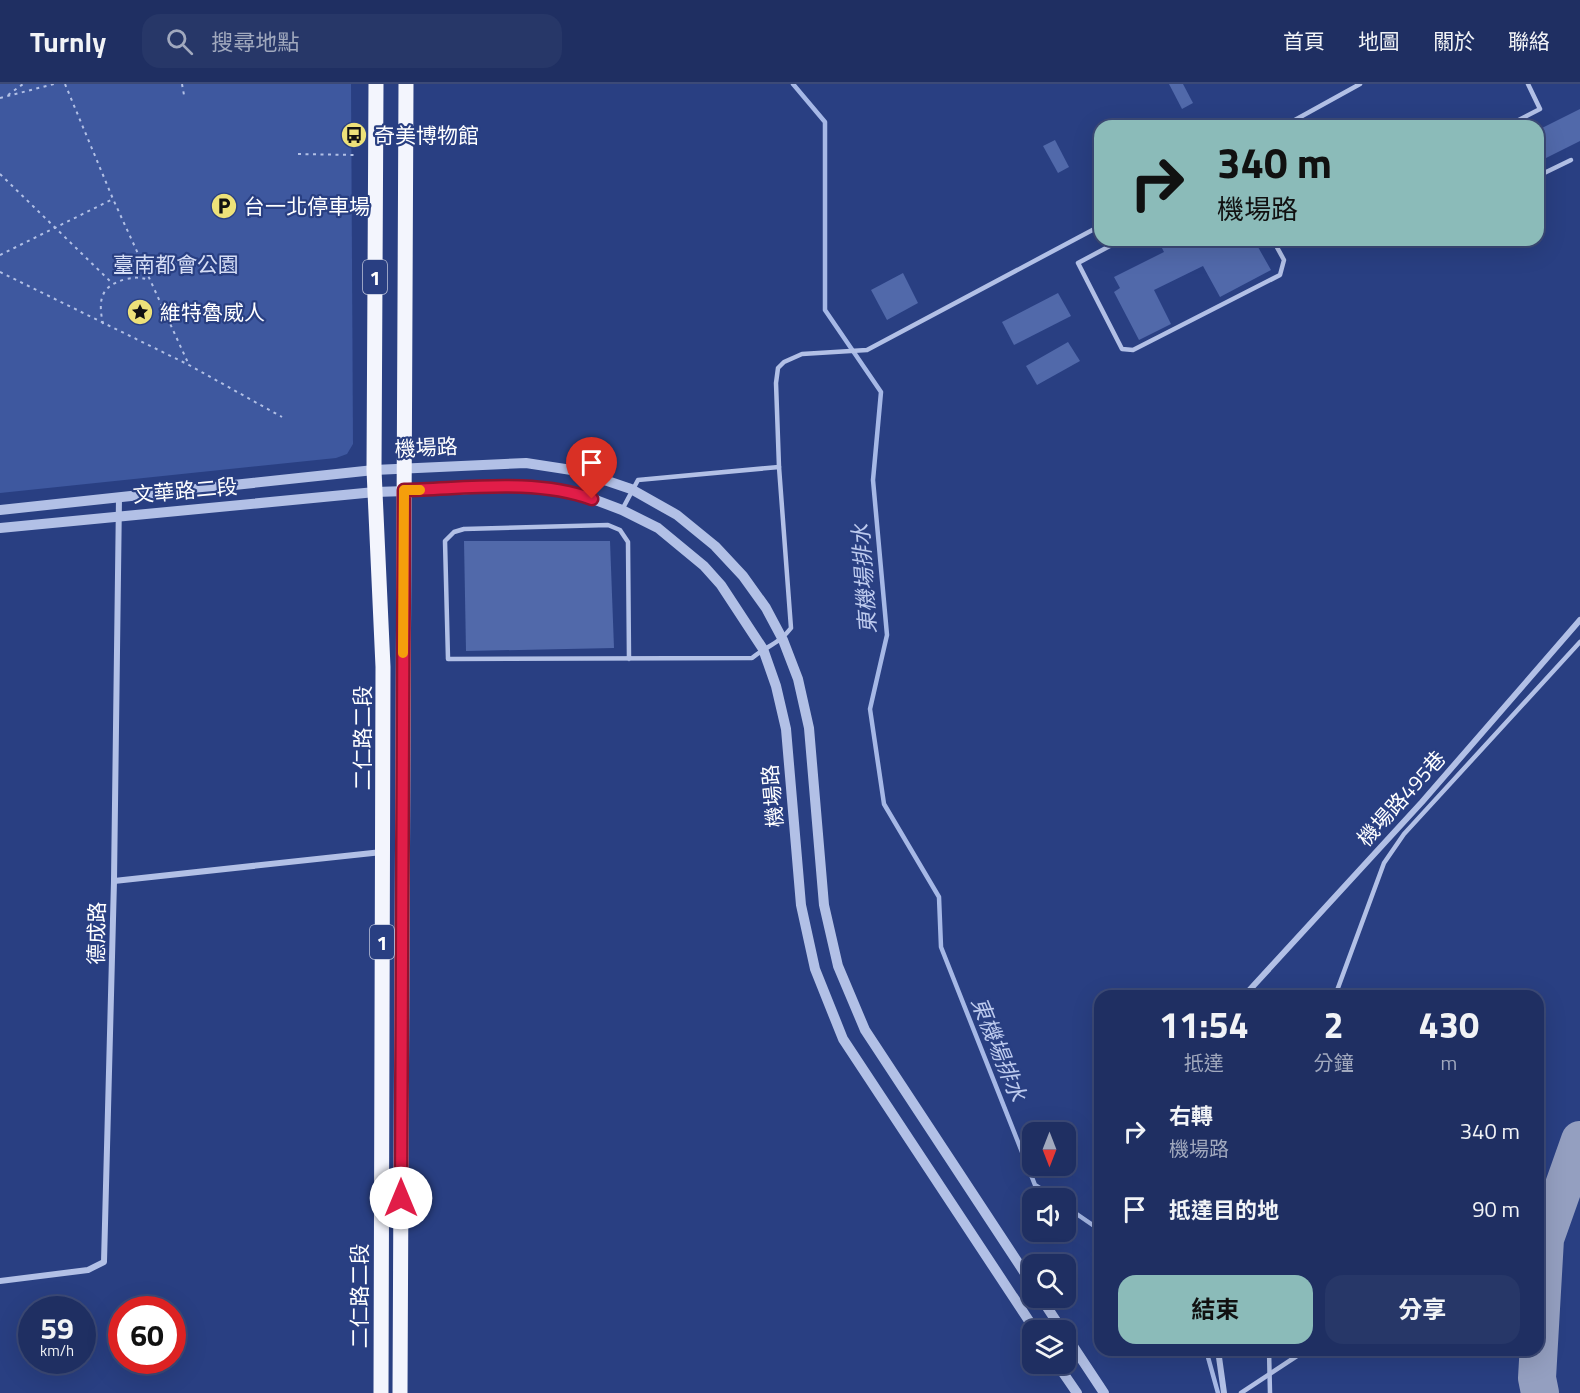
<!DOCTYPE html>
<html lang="zh-TW">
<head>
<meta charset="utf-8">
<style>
  body { margin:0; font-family:"Titillium Web","Noto Sans TC",sans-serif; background:#273768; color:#f1f3f6; height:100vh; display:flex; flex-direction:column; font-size:22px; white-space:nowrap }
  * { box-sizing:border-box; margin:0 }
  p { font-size:20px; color:#a1a9be }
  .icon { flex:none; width:33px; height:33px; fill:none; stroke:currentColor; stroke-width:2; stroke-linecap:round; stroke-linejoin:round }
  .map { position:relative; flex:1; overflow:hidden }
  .drawer { position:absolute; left:1094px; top:906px; width:450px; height:366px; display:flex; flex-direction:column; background:#1f2f62; border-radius:18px; box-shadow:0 6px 24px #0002,0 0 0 2px #3c4a77 }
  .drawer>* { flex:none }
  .banner { position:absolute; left:1094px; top:36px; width:450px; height:126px; border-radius:18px; box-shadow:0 6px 24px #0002,0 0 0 2px #3c4a77; background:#8bbbb9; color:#111; overflow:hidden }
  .needle { width:39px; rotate:180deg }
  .buttons { position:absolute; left:1022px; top:1038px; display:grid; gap:12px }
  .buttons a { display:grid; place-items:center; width:54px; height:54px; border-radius:12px; background:#1f2f62; box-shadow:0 6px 24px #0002,0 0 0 2px #3c4a77; font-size:30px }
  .speed { position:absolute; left:18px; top:1212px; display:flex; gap:12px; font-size:30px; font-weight:700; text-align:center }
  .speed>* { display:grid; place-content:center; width:78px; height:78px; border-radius:50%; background:#1f2f62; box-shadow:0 6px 24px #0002,0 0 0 2px #3c4a77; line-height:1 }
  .speed small { font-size:15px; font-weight:400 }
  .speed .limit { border:9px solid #d22; background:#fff; color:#111 }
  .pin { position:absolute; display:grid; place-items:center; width:51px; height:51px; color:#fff; margin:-62px -26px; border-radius:50% 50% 50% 0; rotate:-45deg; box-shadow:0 0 6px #0007 }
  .pin .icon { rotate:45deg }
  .me { position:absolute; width:66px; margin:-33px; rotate:0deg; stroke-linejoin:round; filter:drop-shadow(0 0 4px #0008) }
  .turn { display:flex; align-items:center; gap:21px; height:126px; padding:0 24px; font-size:27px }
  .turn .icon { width:78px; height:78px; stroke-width:2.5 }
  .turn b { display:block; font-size:42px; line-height:51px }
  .eta { display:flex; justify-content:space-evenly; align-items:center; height:102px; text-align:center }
  .eta b { font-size:36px; font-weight:700; line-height:42px }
  .primary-button { display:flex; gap:12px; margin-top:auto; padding:12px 24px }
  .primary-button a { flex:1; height:69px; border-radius:18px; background:#8bbbb9; color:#111; font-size:24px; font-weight:700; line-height:69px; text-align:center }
  .primary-button a+a { background:#273768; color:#f1f3f6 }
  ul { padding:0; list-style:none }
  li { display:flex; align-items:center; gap:18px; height:78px; padding:0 24px }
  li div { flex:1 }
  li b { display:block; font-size:22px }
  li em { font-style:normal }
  header { display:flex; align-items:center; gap:36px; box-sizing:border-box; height:84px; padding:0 30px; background:#1f2f62; border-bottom:2px solid #3c4a77 }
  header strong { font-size:28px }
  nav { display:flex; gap:33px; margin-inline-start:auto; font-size:21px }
  .search { width:420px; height:54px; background:#273768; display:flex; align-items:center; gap:15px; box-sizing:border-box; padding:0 21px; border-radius:18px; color:#a1a9be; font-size:22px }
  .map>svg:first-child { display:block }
  .green { fill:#3e589f }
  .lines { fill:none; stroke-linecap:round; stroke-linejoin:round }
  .stream { stroke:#a6b8e6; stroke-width:4.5 }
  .taxiway { stroke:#949fc0; stroke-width:38 }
  .building { fill:#5169aa }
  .path { stroke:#b2c0e6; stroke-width:2; stroke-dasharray:3 4.5; stroke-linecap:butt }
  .service { stroke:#b2c0e6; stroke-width:4.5 }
  .minor { stroke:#b2c0e6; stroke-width:6 }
  .tertiary { stroke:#b2c0e6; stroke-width:10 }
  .primary { stroke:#f3f5fd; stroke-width:15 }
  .route-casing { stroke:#92132f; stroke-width:15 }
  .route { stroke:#e11d48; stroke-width:10 }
  .slow { stroke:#f59e0b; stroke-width:10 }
  .labels { text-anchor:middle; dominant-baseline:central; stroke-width:4.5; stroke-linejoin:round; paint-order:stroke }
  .shield { fill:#293f82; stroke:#bfc5da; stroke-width:1.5 }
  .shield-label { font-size:20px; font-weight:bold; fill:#fff }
  .poi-label { font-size:21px; fill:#fff; stroke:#293f82; text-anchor:start }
  .park-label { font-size:21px; fill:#d5ddf5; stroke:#293f82 }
  .street-label { font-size:21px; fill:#fff; stroke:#293f82 }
  .water-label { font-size:22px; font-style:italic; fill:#bdcaee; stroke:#293f82 }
</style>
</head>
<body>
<header>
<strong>Turnly</strong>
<div class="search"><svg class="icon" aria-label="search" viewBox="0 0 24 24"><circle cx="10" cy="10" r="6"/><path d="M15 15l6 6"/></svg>搜尋地點</div>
<nav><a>首頁</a><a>地圖</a><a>關於</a><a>聯絡</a></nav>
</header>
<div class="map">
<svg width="1580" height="1309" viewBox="0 0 1580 1309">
  <rect width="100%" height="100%" fill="#293f82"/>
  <path class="green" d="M0 0H351L353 360 347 370 336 374 0 409Z"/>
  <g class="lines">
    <g class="stream">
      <path d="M793 0 825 38V226L881 308 873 396 887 551 870 625 884 720 939 813 941 863 1035 1101 1055 1114"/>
      <path d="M1065 1122 1100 1146"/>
      <path d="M1206 1266 1218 1309"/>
    </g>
    <path class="taxiway" d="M1540 1309 1537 1294 1545 1155 1580 1056"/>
  </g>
  <g class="building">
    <path d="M1169 0H1183L1193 19 1182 25Z"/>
    <path d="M1580 25V57L1538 78V46Z"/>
    <path d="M1055 56 1069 83 1058 89 1043 62Z"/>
    <path d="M1158 156H1254L1271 186 1220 213 1203 182 1154 206 1171 240 1139 256 1114 208 1120 204 1114 193 1164 168Z"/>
    <path d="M903 189 918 219 887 236 871 206Z"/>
    <path d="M1058 209 1071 232 1014 261 1002 238Z"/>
    <path d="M1068 258 1080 277 1037 301 1026 282Z"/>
    <path d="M464 457H610L614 564 466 567Z"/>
  </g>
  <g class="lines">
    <g class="path">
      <path d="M65 0 113 115 189 281"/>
      <path d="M182 0 184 11"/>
      <path d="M8 11 23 0"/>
      <path d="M0 14 54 0"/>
      <path d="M298 70 355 71"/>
      <path d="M0 90 112 199"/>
      <path d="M0 171 113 115"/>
      <path d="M0 188 189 281 282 333"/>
      <path d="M103 240C98 216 100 202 126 195 136 193 140 193 149 196"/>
    </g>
    <g class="service">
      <path d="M1284 42 1360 0"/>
      <path d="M1507 42 1540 25 1528 0"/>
      <path d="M1538 92 1571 76"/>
      <path d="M1121 156 1078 179 1122 265 1133 266 1280 191 1284 176 1273 156"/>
      <path d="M623 424 638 396 779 383"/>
      <path d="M629 575 628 458 620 446 608 441 464 445 454 448 445 457 448 575 752 574C767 562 780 559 791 544L779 383 776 299 778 284 784 278 802 270 867 266 1100 142"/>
      <path d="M1335 912 1384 779 1404 750 1580 558"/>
      <path d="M1538 1253H1539"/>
      <path d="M1269 1266 1270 1309"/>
      <path d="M1241 1309 1306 1266"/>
    </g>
    <g class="minor">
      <path d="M114 797 382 768"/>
      <path d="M1244 912 1422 718 1580 536"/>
      <path d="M0 1197 88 1186 104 1178 114 797 119 414"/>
      <path d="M1218 1266 1224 1309"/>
    </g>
    <g class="tertiary">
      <path d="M0 426 374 386 526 379 578 387 631 405 677 431 715 462 743 492 766 524 783 556 798 595 809 644 824 821 838 882 865 946 1032 1200"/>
      <path d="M0 444 375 408 530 403 577 409 622 426 658 444 704 482 721 501 763 565 776 602 786 645 801 821 815 885 843 955 1035 1246"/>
      <path d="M1041 1214 1062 1246"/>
      <path d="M1065 1250 1104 1309"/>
      <path d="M1057 1280 1077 1309"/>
    </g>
    <g class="primary">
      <path d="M376 0 374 386 383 583 381 1309"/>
      <path d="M400 1309 406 0"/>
    </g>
  </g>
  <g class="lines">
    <g class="route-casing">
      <path id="route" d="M401 1114 404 406C464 405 534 394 592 415"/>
    </g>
    <use href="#route" class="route"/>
    <path class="slow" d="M403 569 404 406H420"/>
  </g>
  <defs>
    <g id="bus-disc" transform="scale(1.35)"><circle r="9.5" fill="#ede179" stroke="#293f82"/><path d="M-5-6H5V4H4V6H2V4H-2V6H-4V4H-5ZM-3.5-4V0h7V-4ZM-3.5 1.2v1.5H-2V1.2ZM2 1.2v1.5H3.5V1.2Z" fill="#111"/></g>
    <g id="parking-disc" transform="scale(1.35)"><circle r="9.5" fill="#ede179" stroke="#293f82"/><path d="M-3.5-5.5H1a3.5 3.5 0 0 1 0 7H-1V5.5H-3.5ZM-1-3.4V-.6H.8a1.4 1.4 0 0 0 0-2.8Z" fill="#111"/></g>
    <g id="sight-disc" transform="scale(1.35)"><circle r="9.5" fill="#ede179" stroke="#293f82"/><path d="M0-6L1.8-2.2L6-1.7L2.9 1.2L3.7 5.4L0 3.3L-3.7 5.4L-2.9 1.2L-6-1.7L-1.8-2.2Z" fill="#111"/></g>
  </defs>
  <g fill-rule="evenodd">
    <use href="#bus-disc" x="354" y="51"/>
    <use href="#parking-disc" x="224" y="122"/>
    <use href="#sight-disc" x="140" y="228"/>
  </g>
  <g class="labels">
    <g class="shield">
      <rect x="363" y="176" width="24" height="34" rx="4.5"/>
      <rect x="370" y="841" width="24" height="34" rx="4.5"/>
    </g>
    <g class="shield-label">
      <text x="375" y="193">1</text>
      <text x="382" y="858">1</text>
    </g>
    <g class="poi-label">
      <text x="374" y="51">奇美博物館</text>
      <text x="244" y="122">台一北停車場</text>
      <text x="160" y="228">維特魯威人</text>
    </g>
    <g class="park-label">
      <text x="176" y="180">臺南都會公園</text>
    </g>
    <g class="street-label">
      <text transform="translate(426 363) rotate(-3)">機場路</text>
      <text transform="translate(185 406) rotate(-5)">文華路二段</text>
      <text transform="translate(362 654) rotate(-90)">二仁路二段</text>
      <text transform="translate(772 712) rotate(-95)">機場路</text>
      <text transform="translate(1401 714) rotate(-48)">機場路495巷</text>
      <text transform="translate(96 849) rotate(-89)">德成路</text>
      <text transform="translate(359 1212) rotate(-90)">二仁路二段</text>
    </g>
    <g class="water-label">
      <text transform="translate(864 495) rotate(-94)">東機場排水</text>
      <text transform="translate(999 965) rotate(68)">東機場排水</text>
    </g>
  </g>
</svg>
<div class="buttons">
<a><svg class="needle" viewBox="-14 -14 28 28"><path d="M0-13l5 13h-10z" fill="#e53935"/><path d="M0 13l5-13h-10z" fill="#a1a9be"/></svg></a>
<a><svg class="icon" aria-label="sound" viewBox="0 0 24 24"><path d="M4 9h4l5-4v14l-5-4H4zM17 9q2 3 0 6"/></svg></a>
<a><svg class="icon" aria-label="search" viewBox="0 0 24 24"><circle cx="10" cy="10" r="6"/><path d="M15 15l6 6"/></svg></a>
<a><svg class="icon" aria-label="layers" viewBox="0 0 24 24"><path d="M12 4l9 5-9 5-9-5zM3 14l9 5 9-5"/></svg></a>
</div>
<div class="speed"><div>59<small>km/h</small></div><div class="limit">60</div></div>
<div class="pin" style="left:592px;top:415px;background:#d93025"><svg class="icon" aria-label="arrive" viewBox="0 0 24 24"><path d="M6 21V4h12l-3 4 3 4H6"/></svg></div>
<svg class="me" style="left:401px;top:1114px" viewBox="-20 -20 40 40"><circle r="19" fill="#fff"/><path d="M0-13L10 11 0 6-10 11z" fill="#e11d48"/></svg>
<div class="banner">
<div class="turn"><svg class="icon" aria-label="right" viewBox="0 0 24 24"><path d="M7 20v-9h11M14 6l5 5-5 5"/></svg><div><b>340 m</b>機場路</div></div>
</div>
<section class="drawer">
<div class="eta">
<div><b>11:54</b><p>抵達</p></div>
<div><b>2</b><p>分鐘</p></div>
<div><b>430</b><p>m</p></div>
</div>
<ul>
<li><svg class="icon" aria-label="right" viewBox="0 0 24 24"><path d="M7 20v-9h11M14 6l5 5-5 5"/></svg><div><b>右轉</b><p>機場路</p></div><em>340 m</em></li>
<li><svg class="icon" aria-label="arrive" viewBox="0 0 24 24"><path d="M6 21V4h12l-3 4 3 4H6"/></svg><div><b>抵達目的地</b></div><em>90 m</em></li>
</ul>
<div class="primary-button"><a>結束</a><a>分享</a></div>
</section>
</div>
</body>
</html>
